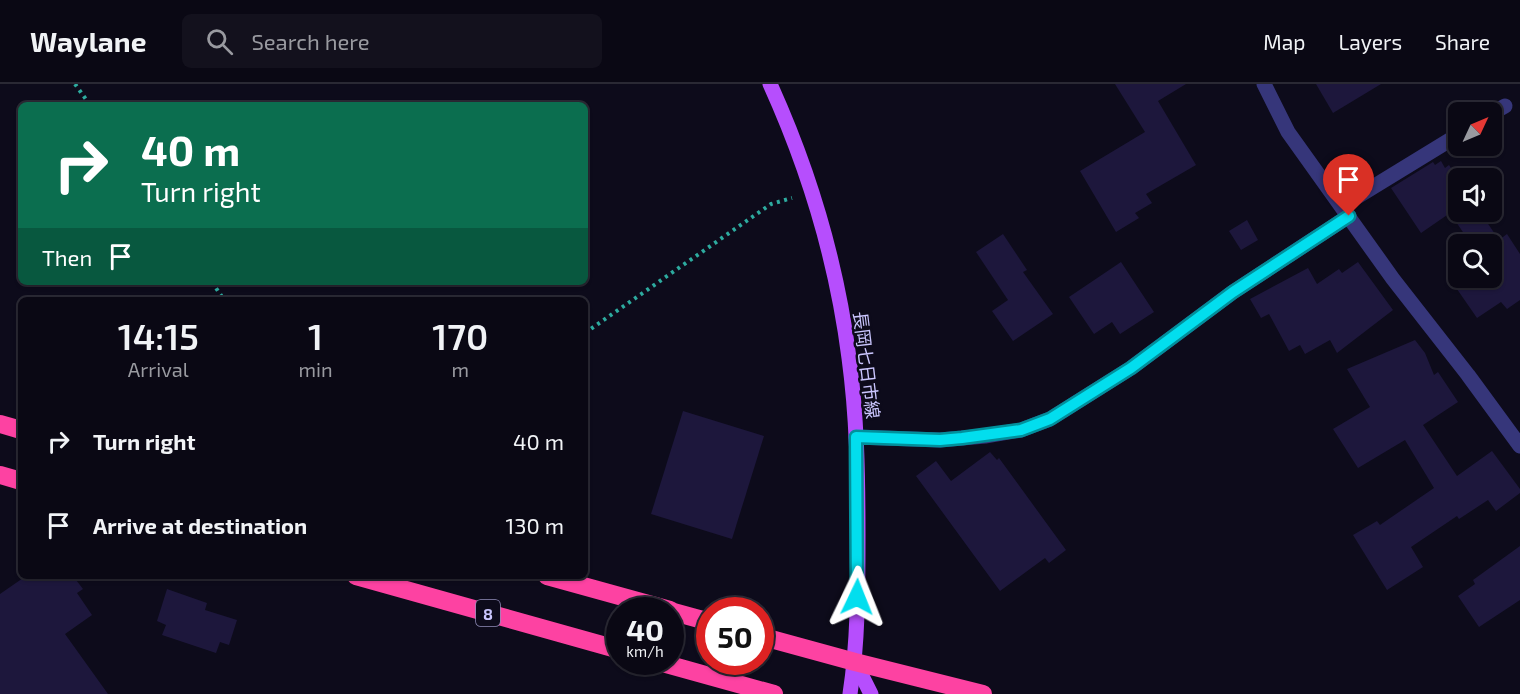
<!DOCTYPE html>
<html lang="en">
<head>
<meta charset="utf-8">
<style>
  body { margin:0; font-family:"Exo 2","Noto Sans JP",sans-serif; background:#13111d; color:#f1f3f6; height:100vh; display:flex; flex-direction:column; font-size:22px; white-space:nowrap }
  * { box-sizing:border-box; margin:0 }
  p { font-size:20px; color:#999aa0 }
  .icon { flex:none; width:33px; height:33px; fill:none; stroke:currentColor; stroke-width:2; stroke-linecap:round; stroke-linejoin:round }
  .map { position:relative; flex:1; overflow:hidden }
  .panel { position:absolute; left:18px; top:213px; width:570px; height:282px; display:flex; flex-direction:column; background:#0a0814; border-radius:9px; box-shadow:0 2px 4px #0004,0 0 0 2px #2a2934 }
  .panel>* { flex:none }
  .hud { position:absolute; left:18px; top:18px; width:570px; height:183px; border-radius:9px; box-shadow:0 2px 4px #0004,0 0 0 2px #2a2934; background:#0b6e4f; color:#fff; overflow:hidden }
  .needle { width:39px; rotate:46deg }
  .fabs { position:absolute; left:1448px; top:18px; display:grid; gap:12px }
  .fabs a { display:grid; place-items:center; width:54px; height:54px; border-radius:9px; background:#0a0814; box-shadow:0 2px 4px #0004,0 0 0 2px #2a2934; font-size:30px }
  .speed { position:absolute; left:606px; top:513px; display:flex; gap:12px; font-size:30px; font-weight:700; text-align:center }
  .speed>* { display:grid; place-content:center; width:78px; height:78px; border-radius:50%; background:#0a0814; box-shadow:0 2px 4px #0004,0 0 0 2px #2a2934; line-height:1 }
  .speed small { font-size:15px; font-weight:400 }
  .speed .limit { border:9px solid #d22; background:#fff; color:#111 }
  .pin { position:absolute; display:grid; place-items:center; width:51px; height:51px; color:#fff; margin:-62px -26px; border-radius:50% 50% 50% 0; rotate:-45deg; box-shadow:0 0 6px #0007 }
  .pin .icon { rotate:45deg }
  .me { position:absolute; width:66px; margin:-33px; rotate:2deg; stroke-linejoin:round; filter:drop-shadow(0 0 4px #0008) }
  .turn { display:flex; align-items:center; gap:21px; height:126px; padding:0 24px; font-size:27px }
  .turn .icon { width:78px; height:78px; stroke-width:2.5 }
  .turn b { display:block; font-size:42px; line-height:51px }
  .then { display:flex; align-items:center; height:57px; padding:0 24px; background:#0003; gap:12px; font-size:22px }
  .eta { display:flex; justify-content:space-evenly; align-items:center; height:102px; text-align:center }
  .eta b { font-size:36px; font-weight:600; line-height:42px }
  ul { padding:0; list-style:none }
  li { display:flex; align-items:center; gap:18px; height:84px; padding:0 24px }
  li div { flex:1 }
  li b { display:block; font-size:22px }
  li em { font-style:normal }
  header { display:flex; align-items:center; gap:36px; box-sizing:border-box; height:84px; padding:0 30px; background:#0a0814; border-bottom:2px solid #2a2934 }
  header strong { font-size:28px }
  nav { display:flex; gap:33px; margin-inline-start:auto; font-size:21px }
  .search { width:420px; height:54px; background:#13111d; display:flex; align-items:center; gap:15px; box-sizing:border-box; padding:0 21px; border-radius:9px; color:#999aa0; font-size:22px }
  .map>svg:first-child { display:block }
  .building { fill:#1d173c }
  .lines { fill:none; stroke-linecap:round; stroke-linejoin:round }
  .path { stroke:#2dab9f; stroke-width:4; stroke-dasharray:3 4.5; stroke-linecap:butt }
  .minor { stroke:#36367a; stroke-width:15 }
  .major { stroke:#b64efd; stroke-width:15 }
  .highway { stroke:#fd42a2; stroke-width:18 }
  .route-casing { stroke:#01909b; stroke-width:15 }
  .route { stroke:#02deee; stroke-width:10 }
  .labels { text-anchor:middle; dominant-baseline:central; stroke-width:5; stroke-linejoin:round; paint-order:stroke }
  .shield { fill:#0d0b1b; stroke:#918eba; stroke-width:1.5 }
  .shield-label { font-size:16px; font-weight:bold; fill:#cac6fe }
  .street-label { font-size:18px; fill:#cac6fe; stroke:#0d0b1b }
</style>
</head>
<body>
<header>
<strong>Waylane</strong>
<div class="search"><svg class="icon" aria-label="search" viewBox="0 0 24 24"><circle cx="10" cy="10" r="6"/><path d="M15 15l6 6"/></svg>Search here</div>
<nav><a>Map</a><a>Layers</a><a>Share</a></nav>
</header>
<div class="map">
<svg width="1520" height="610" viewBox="0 0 1520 610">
  <rect width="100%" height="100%" fill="#0d0b1b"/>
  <g class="building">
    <path d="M1115 0H1186L1158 17 1196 81 1146 110 1152 119 1135 129 1139 134 1116 148 1080 87 1145 48Z"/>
    <path d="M1316 0H1381L1333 29Z"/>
    <path d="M1441 77 1445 84 1449 81 1458 95V123L1451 128H1480L1499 156 1507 150 1520 170V216L1507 225 1501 218 1477 234 1450 195 1458 190V194H1491V160H1471L1450 129 1421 149 1391 104 1433 78 1435 81Z"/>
    <path d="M1247 136 1258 156 1241 166 1229 147Z"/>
    <path d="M1003 150 1027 186 1023 188 1053 230 1013 257 992 227 1008 216 976 168Z"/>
    <path d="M1121 178 1154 228 1120 250 1112 238 1094 250 1069 213Z"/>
    <path d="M1358 178 1393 226 1337 269 1330 256 1305 270 1300 261 1289 267 1269 230 1261 234 1250 215 1308 184 1317 200 1339 185 1342 189Z"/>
    <path d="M1415 256 1425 269 1434 291 1438 288 1458 318 1423 341 1457 392 1492 367 1520 405V409L1496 427 1488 416 1459 435 1457 432 1411 463 1423 483 1387 506 1353 451 1377 437 1380 441 1434 404 1405 356 1358 384 1333 345 1370 323 1347 285Z"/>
    <path d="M683 327 764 352 732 455 651 430Z"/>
    <path d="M990 368 997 376 999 374 1066 466 1049 479 1045 474 1000 507 916 392 936 377 951 397Z"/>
    <path d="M1520 462V516L1479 543 1458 512 1475 500 1473 496Z"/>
    <path d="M26 492H73L83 505 77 509 92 531 65 550 108 610H0V510Z"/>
    <path d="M167 505 207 519 205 526 237 536 229 561 220 558 216 569 162 551 166 541 157 537Z"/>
  </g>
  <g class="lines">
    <g class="path">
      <path d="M75 0 90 21"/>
      <path d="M212 198 224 216"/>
      <path d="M585 249 771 120 792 114"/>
    </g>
    <g class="minor">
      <path d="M1264 0 1288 48 1393 195 1468 291 1520 362"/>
      <path d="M1491 30 1505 22"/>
      <path d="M1342 122 1458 51"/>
      <path d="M856 353 940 356 985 352 1021 346 1050 335 1131 284 1233 208 1349 132"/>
    </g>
    <g class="major">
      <path d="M770 0C809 86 837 180 849 274 857 333 858 392 858 451 858 504 858 558 850 610"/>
      <path d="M855 578 871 610"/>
    </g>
    <g class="highway">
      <path d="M0 340 21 346"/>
      <path d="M0 391 21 397"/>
      <path d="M356 492 620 566"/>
      <path d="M547 492 670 526"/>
      <path d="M670 527 710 538"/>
      <path d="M760 552 855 578 983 610"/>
      <path d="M659 578 774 610"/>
    </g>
  </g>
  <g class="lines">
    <g class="route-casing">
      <path id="route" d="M857 513 856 353 940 356 962 354 1021 346 1050 335 1131 284 1233 208 1349 132"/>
    </g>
    <use href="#route" class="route"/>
  </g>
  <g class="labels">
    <rect class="shield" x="476" y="516" width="24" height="26" rx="4.5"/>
    <g class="shield-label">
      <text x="488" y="529">8</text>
    </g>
    <g class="street-label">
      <text transform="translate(867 281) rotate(83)">長岡七日市線</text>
    </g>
  </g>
</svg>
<div class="fabs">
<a><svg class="needle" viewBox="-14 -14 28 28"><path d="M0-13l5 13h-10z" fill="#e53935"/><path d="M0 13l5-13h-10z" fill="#999aa0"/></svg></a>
<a><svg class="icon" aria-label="sound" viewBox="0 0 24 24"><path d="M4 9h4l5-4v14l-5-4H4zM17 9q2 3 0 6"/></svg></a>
<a><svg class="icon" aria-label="search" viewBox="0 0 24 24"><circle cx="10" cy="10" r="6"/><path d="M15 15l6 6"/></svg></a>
</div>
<div class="speed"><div>40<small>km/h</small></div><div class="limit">50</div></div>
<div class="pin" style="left:1349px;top:132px;background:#d93025"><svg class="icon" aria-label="arrive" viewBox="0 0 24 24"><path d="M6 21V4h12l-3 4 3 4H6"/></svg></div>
<svg class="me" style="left:857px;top:513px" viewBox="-20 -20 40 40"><path d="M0-17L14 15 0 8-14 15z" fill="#02deee" stroke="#fff" stroke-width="4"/></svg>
<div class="hud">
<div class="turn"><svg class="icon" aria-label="right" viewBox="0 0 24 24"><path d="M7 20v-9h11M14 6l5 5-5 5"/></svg><div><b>40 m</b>Turn right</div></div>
<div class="then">Then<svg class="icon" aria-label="arrive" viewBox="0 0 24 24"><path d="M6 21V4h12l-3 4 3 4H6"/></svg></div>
</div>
<section class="panel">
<div class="eta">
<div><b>14:15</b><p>Arrival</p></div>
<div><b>1</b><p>min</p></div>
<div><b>170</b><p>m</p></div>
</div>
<ul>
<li><svg class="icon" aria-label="right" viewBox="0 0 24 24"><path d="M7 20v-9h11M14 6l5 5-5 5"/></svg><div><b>Turn right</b></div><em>40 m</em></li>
<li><svg class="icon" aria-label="arrive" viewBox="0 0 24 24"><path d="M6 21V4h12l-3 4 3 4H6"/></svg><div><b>Arrive at destination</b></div><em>130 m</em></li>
</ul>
</section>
</div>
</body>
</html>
